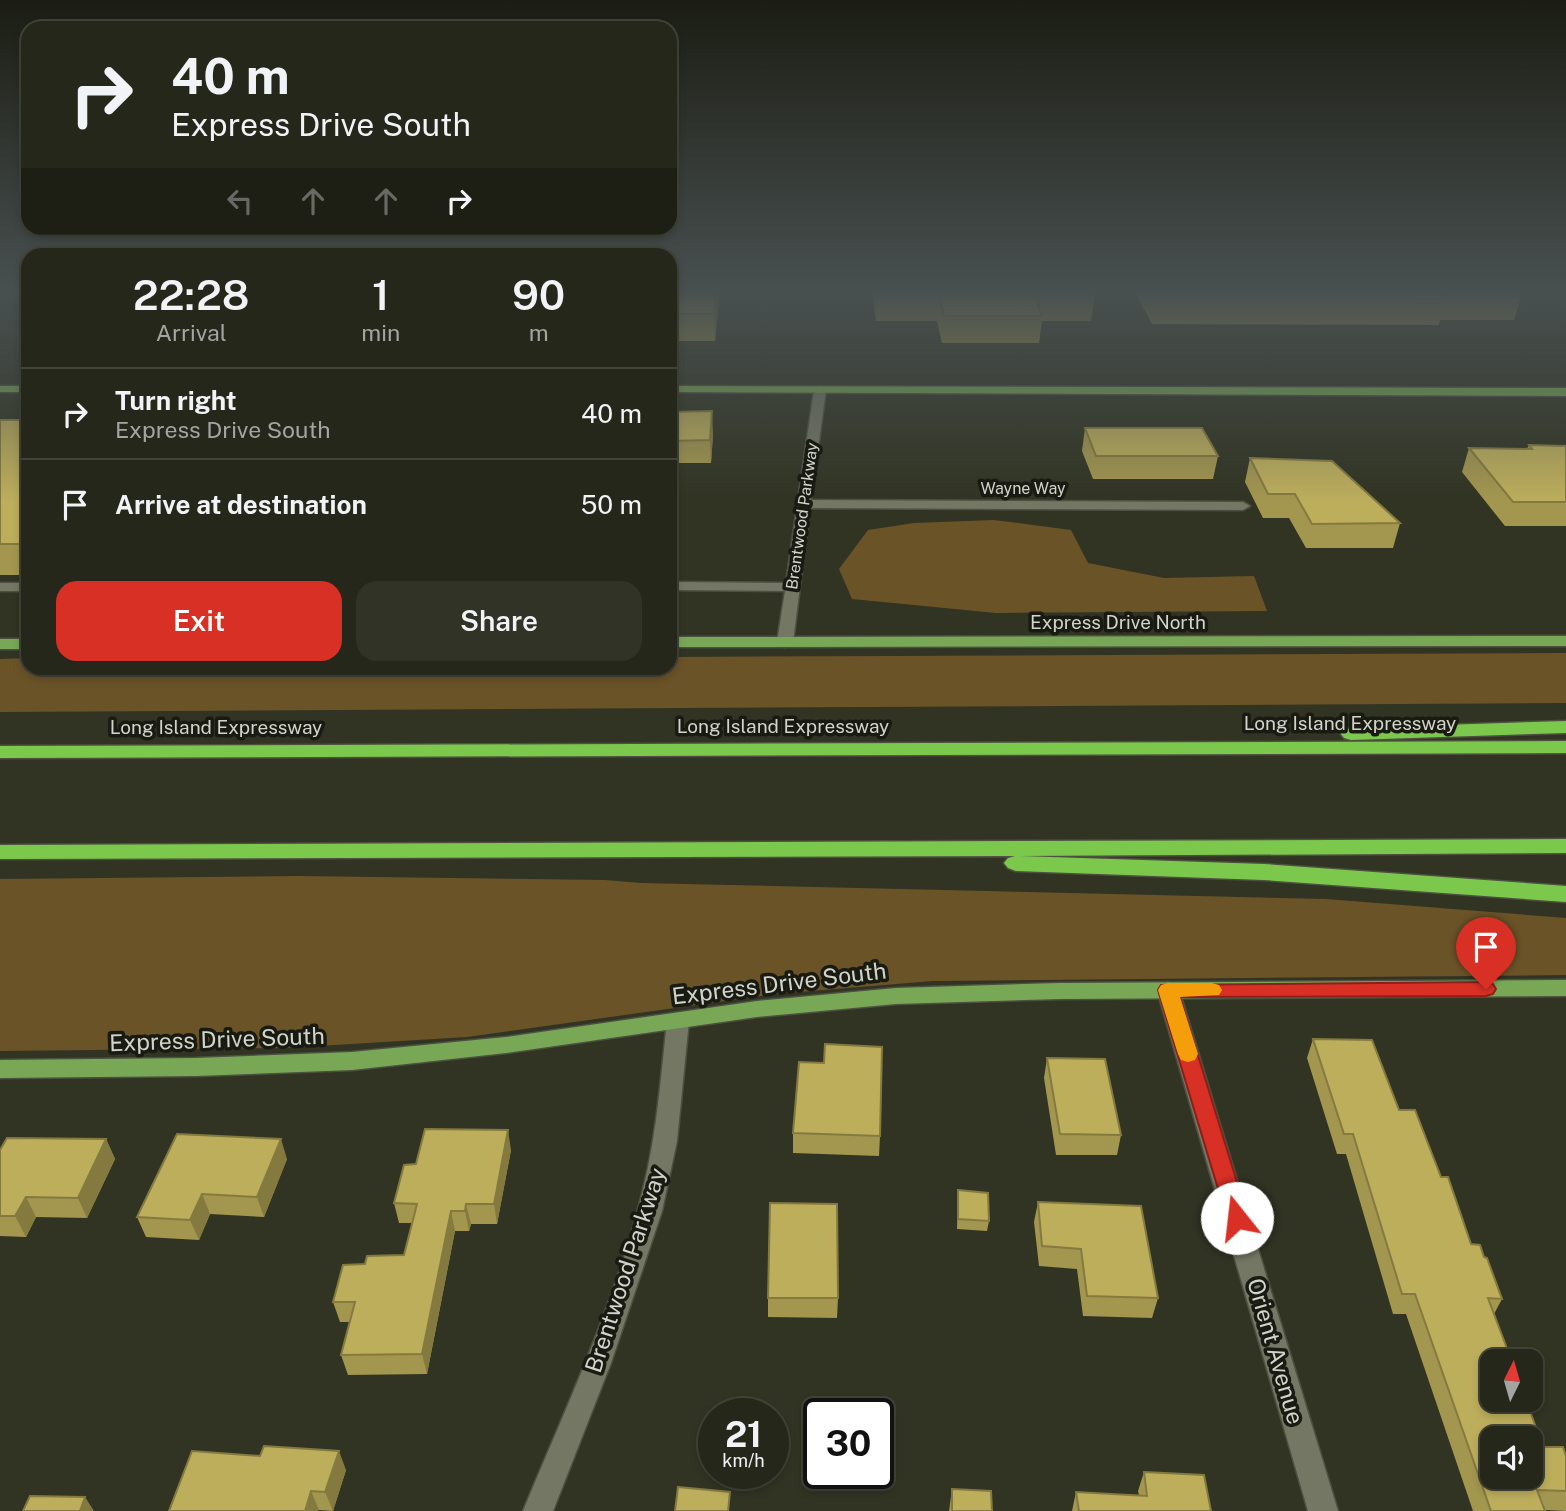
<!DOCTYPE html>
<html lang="en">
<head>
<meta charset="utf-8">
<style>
  body { margin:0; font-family:"Public Sans",sans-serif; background:#313327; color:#f1f3f6; height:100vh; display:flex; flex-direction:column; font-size:26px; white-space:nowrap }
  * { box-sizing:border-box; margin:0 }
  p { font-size:23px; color:#a3a5a2 }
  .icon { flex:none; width:38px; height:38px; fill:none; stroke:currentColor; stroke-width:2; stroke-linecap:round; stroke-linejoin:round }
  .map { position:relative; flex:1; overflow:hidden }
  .details { position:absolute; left:21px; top:248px; width:656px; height:427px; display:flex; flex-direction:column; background:#25271a; border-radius:21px; box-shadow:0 4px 10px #0003,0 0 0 2px #424439 }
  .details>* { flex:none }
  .guide { position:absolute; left:21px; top:21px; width:656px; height:214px; border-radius:21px; box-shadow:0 4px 10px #0003,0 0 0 2px #424439; background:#25271a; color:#f1f3f6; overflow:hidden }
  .needle { width:46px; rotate:5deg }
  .controls { position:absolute; left:1480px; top:1349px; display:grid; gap:14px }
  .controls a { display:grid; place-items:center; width:63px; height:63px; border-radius:14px; background:#25271a; box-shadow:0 4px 10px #0003,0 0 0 2px #424439; font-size:35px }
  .speed { position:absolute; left:698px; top:1398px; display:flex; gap:14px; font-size:35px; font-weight:700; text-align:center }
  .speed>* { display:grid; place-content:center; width:91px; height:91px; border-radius:50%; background:#25271a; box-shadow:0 4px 10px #0003,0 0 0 2px #424439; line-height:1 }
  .speed small { font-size:18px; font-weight:400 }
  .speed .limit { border:4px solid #111; border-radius:10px; background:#fff; color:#111 }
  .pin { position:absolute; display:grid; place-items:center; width:60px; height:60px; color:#fff; margin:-72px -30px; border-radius:50% 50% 50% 0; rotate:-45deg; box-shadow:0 0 7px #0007 }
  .pin .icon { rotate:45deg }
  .me { position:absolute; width:77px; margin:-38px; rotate:344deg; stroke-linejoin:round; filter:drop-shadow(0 0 5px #0008) }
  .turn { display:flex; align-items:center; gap:24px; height:147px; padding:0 35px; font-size:32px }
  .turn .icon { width:91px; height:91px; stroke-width:2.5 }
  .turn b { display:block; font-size:49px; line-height:60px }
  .lanes { display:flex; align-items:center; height:66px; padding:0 35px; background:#0003; justify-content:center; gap:35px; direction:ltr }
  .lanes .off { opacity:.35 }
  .eta { display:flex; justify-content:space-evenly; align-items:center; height:119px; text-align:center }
  .eta b { font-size:42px; font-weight:600; line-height:49px }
  .button { display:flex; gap:14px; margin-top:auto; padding:14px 35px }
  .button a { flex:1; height:80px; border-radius:21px; background:#d93025; color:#fff; font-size:28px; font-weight:600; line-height:80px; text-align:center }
  .button a+a { background:#313327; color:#f1f3f6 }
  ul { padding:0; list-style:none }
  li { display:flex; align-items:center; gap:21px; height:91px; padding:0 35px; border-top:2px solid #424439 }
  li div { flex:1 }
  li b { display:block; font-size:26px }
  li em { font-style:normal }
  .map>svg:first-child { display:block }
  .green { fill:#6b5328 }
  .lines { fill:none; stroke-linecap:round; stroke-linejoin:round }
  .minor-casing { stroke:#4d4f41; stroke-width:3 }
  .major-casing { stroke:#4d4f41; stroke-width:3 }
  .highway-casing { stroke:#4d4f41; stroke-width:3 }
  .minor { fill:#737764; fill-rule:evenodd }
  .major { fill:#78a856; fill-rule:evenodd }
  .highway { fill:#7cc84d; fill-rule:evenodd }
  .wall { fill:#a3964f }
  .shaded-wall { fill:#847a40 }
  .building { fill:#bdae5c; stroke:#847a40; stroke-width:2; fill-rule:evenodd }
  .route { fill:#d93025; stroke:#8d1f18; stroke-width:2 }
  .slow { fill:#f59e0b }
  .labels { text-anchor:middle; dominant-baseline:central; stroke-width:7; stroke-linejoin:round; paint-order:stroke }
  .far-street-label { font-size:16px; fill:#d1d4c9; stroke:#191b13 }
  .street-label { font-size:19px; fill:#d1d4c9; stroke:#191b13 }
  .near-street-label { font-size:23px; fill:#d1d4c9; stroke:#191b13 }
</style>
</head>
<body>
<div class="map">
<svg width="1566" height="1511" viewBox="0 0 1566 1511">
  <rect width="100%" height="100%" fill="#313423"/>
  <g class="green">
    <path d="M994 520 1071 530 1088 563 1164 578 1254 576 1267 611 996 613 852 599 839 569 868 530 914 523Z"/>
    <path d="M1566 653V703L0 712V659L28 658V668H670V657Z"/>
    <path d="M297 876 605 880 641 883 1326 899 1566 918V975L933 981 775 994 467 1037 285 1048 0 1051V879Z"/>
  </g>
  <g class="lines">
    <g class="minor-casing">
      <g id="minor">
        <path d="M820 386 826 390 811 500 1243 502 1250 506 1243 510 810 508 793 642 785 647 779 645 777 642 785 591 670 590V582L786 583 814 390Z"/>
        <rect x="0" y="583" width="28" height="8"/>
        <path d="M1168 982 1176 985 1179 990 1338 1511H1308L1157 990 1160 985Z"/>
        <path d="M678 1013 686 1015 689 1021 677 1141 662 1211 611 1363 553 1511H523C566 1407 619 1295 644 1185 657 1131 661 1076 667 1021L670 1015Z"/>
      </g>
    </g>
    <g class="major-casing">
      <g id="major">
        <rect x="0" y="386" width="28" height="6"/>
        <path d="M670 386 1566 388V396L670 392Z"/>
        <path d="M1566 636V646L670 647V637Z"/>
        <rect x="0" y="639" width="28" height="10"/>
        <path d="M1566 980V996L1060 999 896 1004 757 1017 506 1053 352 1070 196 1076 0 1078V1060L196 1058 352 1052 506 1037 757 1001 896 988 1060 983Z"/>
      </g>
    </g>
    <g class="highway-casing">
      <g id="highway">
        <path d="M1566 721V733L1351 740 1344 738 1341 734 1344 730 1351 728Z"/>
        <path d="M1566 741V753L0 758V746Z"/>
        <path d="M1566 839V853L1020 856 1264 864 1566 886V902L1264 880 1016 871 1008 868 1004 863 1008 858 1015 856 0 859V845Z"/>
      </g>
    </g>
    <use href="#minor" class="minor"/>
    <use href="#major" class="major"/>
    <use href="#highway" class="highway"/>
  </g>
  <g class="wall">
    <path d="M670 290H720L715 341H670Z"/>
    <path d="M872 290H1093L1095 294 1091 321H1042L1039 343H942L937 321H876Z"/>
    <path d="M1134 290H1518L1522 294 1514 320H1440L1439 325 1152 324Z"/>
    <path d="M670 412 713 434 711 463H670Z"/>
    <rect x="0" y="420" width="28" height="155"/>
    <path d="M1085 428 1218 456 1213 479H1093L1082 451Z"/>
    <path d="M1529 445 1566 446V526H1505L1462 472 1469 448 1527 449Z"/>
    <path d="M1250 458 1400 523 1393 548H1306L1289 518H1263L1245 482Z"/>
    <path d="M1313 1039 1399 1110 1441 1177 1471 1244 1484 1257 1502 1299 1494 1314 1543 1447 1566 1456V1511L1545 1510V1511H1473L1406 1314H1393L1346 1154H1337L1307 1058Z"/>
    <path d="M1047 1058 1121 1135 1117 1155H1056L1044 1078Z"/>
    <path d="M793 1133 880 1136 879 1156 793 1153Z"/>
    <path d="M106 1139 115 1159 87 1218 36 1217 26 1237 0 1236V1150Z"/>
    <path d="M511 1150 497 1224H471L469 1231H455L427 1374 348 1375 341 1355 350 1322H340L333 1302 365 1264 404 1255 412 1223H399L394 1203 416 1164Z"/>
    <path d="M287 1159 264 1217 210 1214 199 1240 146 1237 137 1217Z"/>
    <path d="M958 1190 989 1221 987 1231 957 1229Z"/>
    <path d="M1038 1202 1158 1298 1152 1318 1083 1316 1077 1269 1039 1266 1034 1222Z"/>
    <path d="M768 1298H838L837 1318 768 1317Z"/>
    <path d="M346 1470 333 1511 319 1510 169 1511Z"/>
    <path d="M1144 1472 1211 1511H1072L1076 1492 1139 1495 1138 1491Z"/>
    <path d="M952 1489 992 1511H949Z"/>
  </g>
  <g class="shaded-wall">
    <path d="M716 290H720L715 341 714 314Z"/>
    <path d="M712 411 713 434 711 463 710 440Z"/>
    <path d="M508 1130 511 1150 497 1224 494 1204Z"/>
    <path d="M106 1139 115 1159 87 1218 78 1198Z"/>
    <path d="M281 1139 287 1159 264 1217 257 1197Z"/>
    <path d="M202 1194 210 1214 199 1240 190 1220Z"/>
    <path d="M26 1197 36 1217 26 1237 15 1216Z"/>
    <path d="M466 1204 471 1224 469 1231 465 1211Z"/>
    <path d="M451 1211 455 1231 427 1374 422 1354Z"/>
    <path d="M339 1451 346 1470 333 1511 325 1492Z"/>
    <path d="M311 1491 319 1510 318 1511H305Z"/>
    <path d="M85 1497 94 1511H80Z"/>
  </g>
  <g class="building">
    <path d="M670 290H716L714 314H670Z"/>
    <path d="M876 290H1093L1095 294H1034L1042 316H944L939 294H877Z"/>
    <path d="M1152 290H1518L1522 294H1441L1446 299 1156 298Z"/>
    <path d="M712 411 710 440 670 441V412Z"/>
    <rect x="0" y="420" width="28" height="124"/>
    <path d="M1085 428H1202L1218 456H1096Z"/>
    <path d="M1529 445 1566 446V502H1513L1469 448 1532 449Z"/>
    <path d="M1250 458 1332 461 1400 523 1312 524 1295 494H1268Z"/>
    <path d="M1313 1039 1372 1040 1399 1110H1415L1441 1177H1448L1471 1244 1480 1245 1484 1257 1487 1258 1502 1299 1488 1298 1512 1362H1493V1400H1526L1543 1447H1563L1566 1456V1491L1537 1490 1545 1511H1491L1415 1294H1402L1353 1134H1344ZM1493 1438H1531V1477H1493Z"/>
    <path d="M825 1044 882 1047 880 1136 793 1133 799 1062 824 1063Z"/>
    <path d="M1047 1058 1105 1059 1121 1135 1060 1134Z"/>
    <path d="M425 1129 508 1130 494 1204H466L465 1211H451L422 1354 341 1355 355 1302H333L343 1265 365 1264 367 1256 404 1255 417 1204 394 1203 404 1165 416 1164Z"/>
    <path d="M177 1134 281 1139 257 1197 202 1194 190 1220 137 1217Z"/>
    <path d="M7 1138 106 1139 78 1198 26 1197 15 1216H0V1150Z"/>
    <path d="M958 1190 988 1193 989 1221 958 1219Z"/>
    <path d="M1038 1202 1141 1206 1158 1298 1087 1296 1081 1249 1042 1246Z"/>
    <path d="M770 1203 837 1204 838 1298H768Z"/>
    <path d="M264 1446 339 1451 325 1492 311 1491 305 1511H169L192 1451 260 1456Z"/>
    <path d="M1144 1472 1204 1475 1211 1511H1079L1076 1492 1147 1496Z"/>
    <path d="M678 1487 730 1492 728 1511H675Z"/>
    <path d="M952 1489 991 1491 992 1511H952Z"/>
    <path d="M30 1496 85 1497 80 1511H23Z"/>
  </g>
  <linearGradient id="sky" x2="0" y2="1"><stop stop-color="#1b1d13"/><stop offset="0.58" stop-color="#485050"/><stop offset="1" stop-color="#485050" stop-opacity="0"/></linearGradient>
  <rect width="1566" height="502" fill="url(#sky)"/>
  <path class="route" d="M1486 982 1493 984 1496 989 1493 994 1486 996 1180 997 1248 1218 1245 1225 1237 1228 1229 1225 1158 990 1161 985Z"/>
  <path class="slow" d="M1168 983H1212L1219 985 1222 990 1219 995 1180 997 1198 1054 1195 1060 1188 1062 1181 1060 1178 1054 1158 990 1161 985Z"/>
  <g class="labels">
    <g class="far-street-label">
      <text x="1023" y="488">Wayne Way</text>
      <text transform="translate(802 516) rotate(-82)">Brentwood Parkway</text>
    </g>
    <g class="street-label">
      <text x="1118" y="622">Express Drive North</text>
      <text x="1350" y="723">Long Island Expressway</text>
      <text x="783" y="726">Long Island Expressway</text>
      <text x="216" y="727">Long Island Expressway</text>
    </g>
    <g class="near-street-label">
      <text transform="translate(779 983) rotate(-7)">Express Drive South</text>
      <text transform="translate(217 1039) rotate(-2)">Express Drive South</text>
      <text transform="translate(625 1270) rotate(-72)">Brentwood Parkway</text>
      <text transform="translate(1276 1351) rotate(74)">Orient Avenue</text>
    </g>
  </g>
</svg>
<div class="controls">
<a><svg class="needle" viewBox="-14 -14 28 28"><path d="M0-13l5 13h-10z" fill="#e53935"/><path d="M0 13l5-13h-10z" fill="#a3a5a2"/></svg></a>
<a><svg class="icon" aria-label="sound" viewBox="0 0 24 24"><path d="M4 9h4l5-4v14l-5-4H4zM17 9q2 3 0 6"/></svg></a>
</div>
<div class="speed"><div>21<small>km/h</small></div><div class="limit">30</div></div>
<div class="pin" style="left:1486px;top:989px;background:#d93025"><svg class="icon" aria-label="arrive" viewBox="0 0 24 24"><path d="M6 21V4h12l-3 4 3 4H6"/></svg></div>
<svg class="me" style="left:1237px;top:1218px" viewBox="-20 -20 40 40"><circle r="19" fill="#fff"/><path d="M0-13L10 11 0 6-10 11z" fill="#d93025"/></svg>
<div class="guide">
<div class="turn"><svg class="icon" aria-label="right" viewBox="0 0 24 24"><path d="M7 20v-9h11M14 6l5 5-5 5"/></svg><div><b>40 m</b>Express Drive South</div></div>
<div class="lanes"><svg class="icon off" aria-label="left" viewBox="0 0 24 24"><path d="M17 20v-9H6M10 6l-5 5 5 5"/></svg><svg class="icon off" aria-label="ahead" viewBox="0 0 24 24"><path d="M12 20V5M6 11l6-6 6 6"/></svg><svg class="icon off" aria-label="ahead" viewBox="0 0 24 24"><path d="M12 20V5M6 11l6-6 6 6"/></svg><svg class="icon" aria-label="right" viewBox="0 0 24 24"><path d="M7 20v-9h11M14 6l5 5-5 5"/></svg></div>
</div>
<section class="details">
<div class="eta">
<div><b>22:28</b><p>Arrival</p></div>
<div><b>1</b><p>min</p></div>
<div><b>90</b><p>m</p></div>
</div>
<ul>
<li><svg class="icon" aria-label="right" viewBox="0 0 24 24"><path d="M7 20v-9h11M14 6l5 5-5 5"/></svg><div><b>Turn right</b><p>Express Drive South</p></div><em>40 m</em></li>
<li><svg class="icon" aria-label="arrive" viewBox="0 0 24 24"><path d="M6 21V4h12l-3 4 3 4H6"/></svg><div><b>Arrive at destination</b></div><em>50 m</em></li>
</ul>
<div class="button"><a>Exit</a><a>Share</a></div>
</section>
</div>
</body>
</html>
